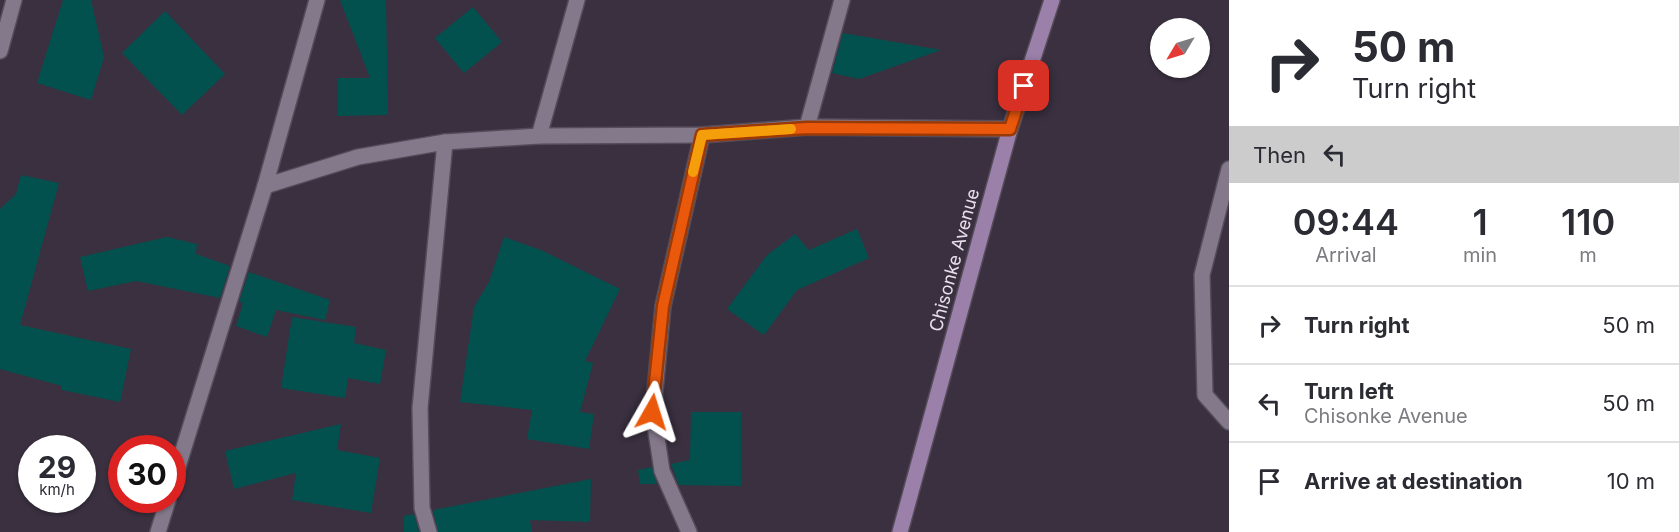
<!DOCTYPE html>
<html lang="en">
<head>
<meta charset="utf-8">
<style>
  body { margin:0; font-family:Inter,sans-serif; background:#f7f7f7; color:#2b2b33; height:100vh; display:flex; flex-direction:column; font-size:22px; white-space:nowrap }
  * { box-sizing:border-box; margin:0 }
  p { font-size:20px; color:#7c7c81 }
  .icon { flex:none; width:33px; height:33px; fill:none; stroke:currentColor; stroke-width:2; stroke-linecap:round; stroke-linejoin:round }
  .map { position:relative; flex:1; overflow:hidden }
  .side { display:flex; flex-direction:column; background:#fff; width:450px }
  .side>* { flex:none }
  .guide { background:#fff; color:#2b2b33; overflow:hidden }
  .needle { width:39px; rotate:232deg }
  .tools { position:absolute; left:1150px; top:18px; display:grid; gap:12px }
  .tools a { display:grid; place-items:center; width:60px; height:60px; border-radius:50%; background:#fff; box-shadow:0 2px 4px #0004; font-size:30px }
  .speed { position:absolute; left:18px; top:435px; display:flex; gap:12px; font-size:30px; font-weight:700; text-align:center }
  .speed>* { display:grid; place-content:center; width:78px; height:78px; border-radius:50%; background:#fff; box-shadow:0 2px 4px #0004; line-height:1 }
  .speed small { font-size:15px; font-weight:400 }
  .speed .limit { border:9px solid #d22; background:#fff; color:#111 }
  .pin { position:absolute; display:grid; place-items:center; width:51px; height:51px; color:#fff; margin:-26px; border-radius:12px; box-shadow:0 3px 9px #0006 }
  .me { position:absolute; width:66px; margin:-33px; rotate:6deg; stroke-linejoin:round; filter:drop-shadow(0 0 4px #0008) }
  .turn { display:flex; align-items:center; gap:21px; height:126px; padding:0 24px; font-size:27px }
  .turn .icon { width:78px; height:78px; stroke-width:2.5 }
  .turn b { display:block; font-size:42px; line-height:51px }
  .then { display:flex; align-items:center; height:57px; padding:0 24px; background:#0003; gap:12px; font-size:22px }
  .eta { display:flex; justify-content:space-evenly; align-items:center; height:102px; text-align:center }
  .eta b { font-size:36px; font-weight:600; line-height:42px }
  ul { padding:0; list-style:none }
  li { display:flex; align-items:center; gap:18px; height:78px; padding:0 24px; border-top:2px solid #e1e1e2 }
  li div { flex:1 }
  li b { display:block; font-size:22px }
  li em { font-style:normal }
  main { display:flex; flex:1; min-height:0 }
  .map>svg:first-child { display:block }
  .building { fill:#03514f }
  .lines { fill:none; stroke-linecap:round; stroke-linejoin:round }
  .street-casing { stroke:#544c5a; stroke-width:18 }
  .secondary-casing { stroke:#544c5a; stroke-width:18 }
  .street { stroke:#84798b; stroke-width:15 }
  .secondary { stroke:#9b81aa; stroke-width:15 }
  .route-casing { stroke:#983908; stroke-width:15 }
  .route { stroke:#ea580c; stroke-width:10 }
  .slow { stroke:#f59e0b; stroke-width:10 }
  .labels { text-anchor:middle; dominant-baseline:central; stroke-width:5; stroke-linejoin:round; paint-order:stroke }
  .street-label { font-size:18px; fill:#e7e0eb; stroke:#3a3040 }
</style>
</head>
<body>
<main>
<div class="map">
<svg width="1229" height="532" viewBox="0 0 1229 532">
  <rect width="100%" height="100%" fill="#3a3040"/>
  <g class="building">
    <path d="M63 0H91L104 57 91 100 37 83Z"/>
    <path d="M340 0H386L388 115 338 116V78H370Z"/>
    <path d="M473 7 502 42 464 73 435 38Z"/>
    <path d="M165 11 225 74 182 115 122 53Z"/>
    <path d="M843 33 941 50 859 79 832 73Z"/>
    <path d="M21 175 59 183 20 325 131 349 120 402 62 390V386L0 369V209L16 194Z"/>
    <path d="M857 229 869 258 797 290 764 335 727 309 767 255 795 234 809 250Z"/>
    <path d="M167 237 197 244 196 254 230 266 220 298 136 281 88 291 80 257Z"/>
    <path d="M504 237 541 250 620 289 585 361 593 363 580 412 594 414 589 449 527 439 532 410 460 402 474 307 489 282Z"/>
    <path d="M249 272 330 300 325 320 276 310 267 337 236 326 243 303 239 302Z"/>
    <path d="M292 317 356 327 354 343 386 350 380 384 348 378 345 398 281 388Z"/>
    <path d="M691 412H741V486L679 485 671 464 690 460Z"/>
    <path d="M341 424 337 450 380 458 371 513 292 500 296 473 234 489 225 451Z"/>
    <path d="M652 467 657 484H640L638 470Z"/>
    <path d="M591 479 590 522 530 520 532 532H438L433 510Z"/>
    <path d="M414 514 419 532H404L403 516Z"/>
  </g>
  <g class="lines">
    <g class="street-casing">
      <g id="street">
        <path d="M577 0 539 136 702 135 807 127 1010 129"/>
        <path d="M0 51 14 0"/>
        <path d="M807 127 842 0"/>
        <path d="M1229 169 1202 275 1205 395 1229 422"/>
        <path d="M265 186 358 157 445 142 539 136"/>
        <path d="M172 486 265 186 317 0"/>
        <path d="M158 532 168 500"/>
        <path d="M429 532 422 508 420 408 445 142"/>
        <path d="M689 532 662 471 653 412 663 306 702 135"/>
      </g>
    </g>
    <g class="secondary-casing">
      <path id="secondary" d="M900 532 1010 129 1052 0"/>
    </g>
    <use href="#street" class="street"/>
    <use href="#secondary" class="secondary"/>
  </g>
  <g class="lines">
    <g class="route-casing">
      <path id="route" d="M652 412 663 306 702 135 807 128 1010 129 1024 86"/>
    </g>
    <use href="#route" class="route"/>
    <path class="slow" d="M693 172 702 135 791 129"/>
  </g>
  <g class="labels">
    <g class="street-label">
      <text transform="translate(954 260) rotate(-75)">Chisonke Avenue</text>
    </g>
  </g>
</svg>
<div class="tools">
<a><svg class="needle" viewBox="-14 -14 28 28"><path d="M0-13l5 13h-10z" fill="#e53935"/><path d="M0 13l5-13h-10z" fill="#7c7c81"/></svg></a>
</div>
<div class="speed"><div>29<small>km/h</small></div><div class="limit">30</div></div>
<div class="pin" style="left:1024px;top:86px;background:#d93025"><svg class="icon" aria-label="arrive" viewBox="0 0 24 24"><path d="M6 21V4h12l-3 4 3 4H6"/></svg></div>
<svg class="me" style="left:652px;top:412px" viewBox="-20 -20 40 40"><path d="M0-17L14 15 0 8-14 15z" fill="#ea580c" stroke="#fff" stroke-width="4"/></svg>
</div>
<section class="side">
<div class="guide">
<div class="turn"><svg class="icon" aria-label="right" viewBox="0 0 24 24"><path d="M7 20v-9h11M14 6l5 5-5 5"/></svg><div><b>50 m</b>Turn right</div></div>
<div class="then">Then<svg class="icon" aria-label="left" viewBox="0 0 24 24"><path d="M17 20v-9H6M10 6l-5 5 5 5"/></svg></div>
</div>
<div class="eta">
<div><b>09:44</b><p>Arrival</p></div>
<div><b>1</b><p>min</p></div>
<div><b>110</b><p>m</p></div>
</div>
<ul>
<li><svg class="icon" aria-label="right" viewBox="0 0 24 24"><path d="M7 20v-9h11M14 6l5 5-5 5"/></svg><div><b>Turn right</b></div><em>50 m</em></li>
<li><svg class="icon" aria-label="left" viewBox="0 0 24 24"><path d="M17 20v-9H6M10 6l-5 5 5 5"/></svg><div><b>Turn left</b><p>Chisonke Avenue</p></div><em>50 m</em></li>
<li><svg class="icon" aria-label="arrive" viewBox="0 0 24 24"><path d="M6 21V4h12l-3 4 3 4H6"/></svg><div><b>Arrive at destination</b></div><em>10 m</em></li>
</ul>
</section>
</main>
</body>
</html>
